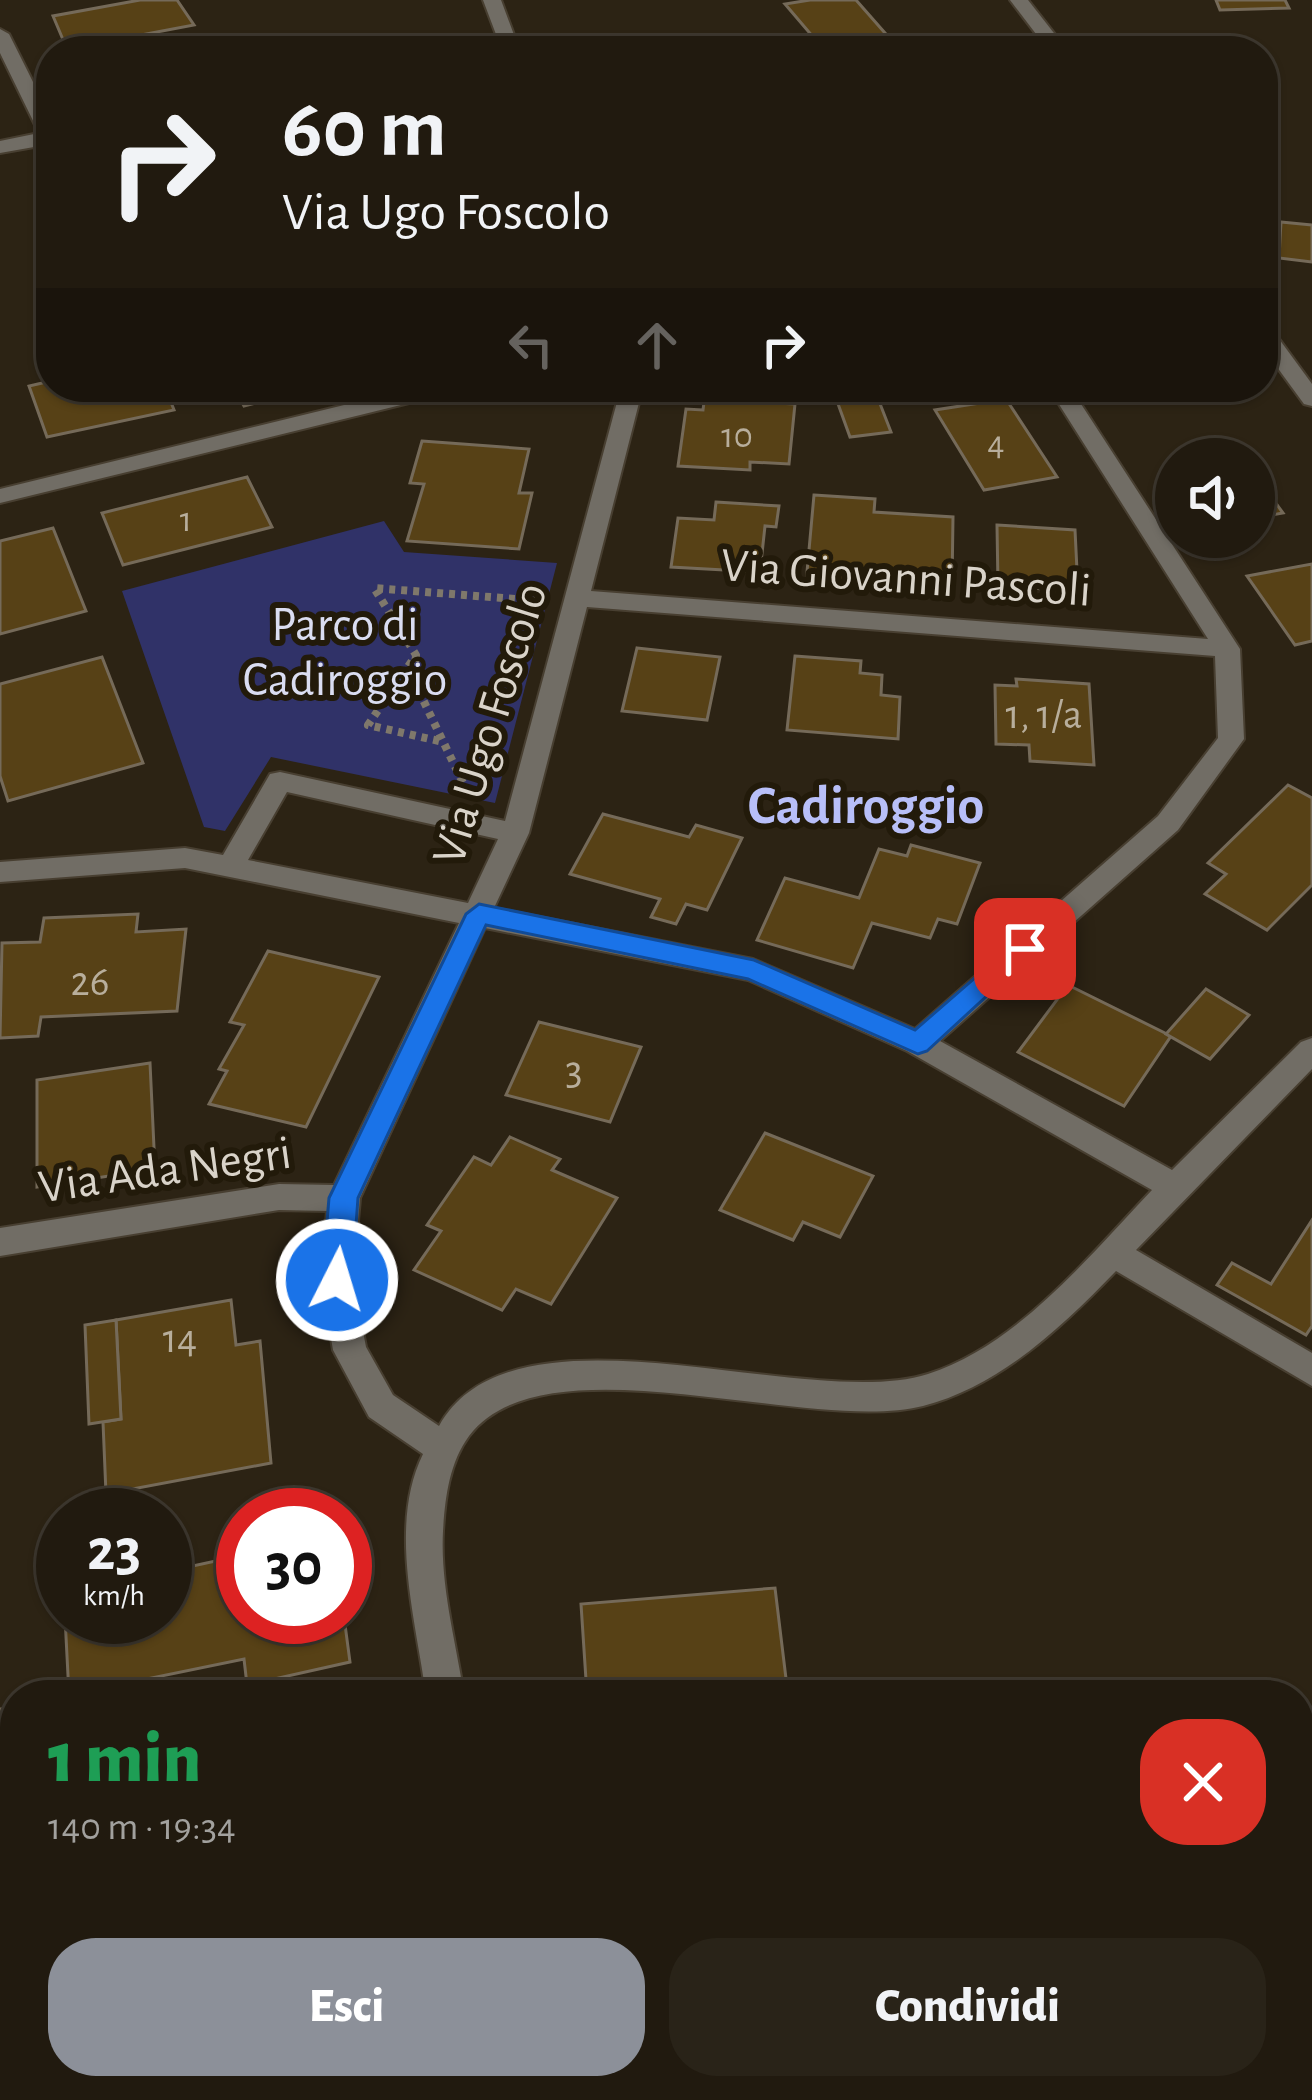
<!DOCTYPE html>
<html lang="it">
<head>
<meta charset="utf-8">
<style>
  body { margin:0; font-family:"Alegreya Sans",sans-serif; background:#292318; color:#f1f3f6; height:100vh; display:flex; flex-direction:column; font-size:45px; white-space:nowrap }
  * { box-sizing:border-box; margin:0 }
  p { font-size:39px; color:#a2a19e }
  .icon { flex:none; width:66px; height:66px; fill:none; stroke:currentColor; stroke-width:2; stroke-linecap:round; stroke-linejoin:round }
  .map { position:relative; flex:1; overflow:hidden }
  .panel { position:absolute; left:0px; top:1680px; width:1314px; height:420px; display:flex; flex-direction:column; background:#211a0f; border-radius:48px 48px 0 0; box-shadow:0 3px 9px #0004,0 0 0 3px #3e382f }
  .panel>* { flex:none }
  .hud { position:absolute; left:36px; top:36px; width:1242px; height:366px; border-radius:48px; box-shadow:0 3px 9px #0004,0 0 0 3px #3e382f; background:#211a0f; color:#f1f3f6; overflow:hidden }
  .fabs { position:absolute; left:1155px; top:438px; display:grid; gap:24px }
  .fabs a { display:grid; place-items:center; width:120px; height:120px; border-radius:50%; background:#211a0f; box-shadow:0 3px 9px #0004,0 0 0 3px #3e382f; font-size:60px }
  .speed { position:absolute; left:36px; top:1488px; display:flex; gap:24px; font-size:60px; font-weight:700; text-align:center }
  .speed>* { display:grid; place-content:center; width:156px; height:156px; border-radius:50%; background:#211a0f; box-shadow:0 3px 9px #0004,0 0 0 3px #3e382f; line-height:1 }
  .speed small { font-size:30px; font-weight:400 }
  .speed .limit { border:18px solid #d22; background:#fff; color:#111 }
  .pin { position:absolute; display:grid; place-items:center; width:102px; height:102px; color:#fff; margin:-51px; border-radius:24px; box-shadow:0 6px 18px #0006 }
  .me { position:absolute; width:132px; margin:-66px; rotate:5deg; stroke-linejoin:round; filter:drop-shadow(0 0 9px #0008) }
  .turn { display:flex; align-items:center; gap:42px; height:252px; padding:0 48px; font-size:54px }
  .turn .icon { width:156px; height:156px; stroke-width:2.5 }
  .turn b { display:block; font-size:84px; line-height:102px }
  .lanes { display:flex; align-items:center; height:114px; padding:0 48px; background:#0003; justify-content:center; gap:60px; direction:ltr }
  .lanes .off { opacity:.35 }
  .round { display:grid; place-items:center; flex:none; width:126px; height:126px; border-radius:48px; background:#292318 }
  .headline { display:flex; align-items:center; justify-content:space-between; height:204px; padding:0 48px }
  h1 { font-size:72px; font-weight:800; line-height:90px; color:#1e9e55 }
  .button { display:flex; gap:24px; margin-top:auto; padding:24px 48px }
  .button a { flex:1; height:138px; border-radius:48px; background:#8c9099; color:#fff; font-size:48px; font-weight:800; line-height:138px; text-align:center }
  .button a+a { background:#292318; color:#f1f3f6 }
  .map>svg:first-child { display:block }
  .green { fill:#303268 }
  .building { fill:#574116; stroke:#756a59; stroke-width:3 }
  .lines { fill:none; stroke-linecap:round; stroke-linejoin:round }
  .minor-casing { stroke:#483f31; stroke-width:4 }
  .path { stroke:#7f786b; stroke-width:8; stroke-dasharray:6 6; stroke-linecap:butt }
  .minor { fill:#716d65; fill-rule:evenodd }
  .route { fill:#1a73e8; stroke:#114b97; stroke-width:3 }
  .labels { text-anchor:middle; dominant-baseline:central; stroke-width:12; stroke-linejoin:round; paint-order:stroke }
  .far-number-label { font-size:36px; fill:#b8ae9c }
  .number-label { font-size:42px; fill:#b8ae9c }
  .street-label { font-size:48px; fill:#d9d3c9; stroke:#221a0a }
  .park-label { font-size:48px; fill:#daddf1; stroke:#221a0a }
  .quarter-label { font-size:54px; font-weight:bold; fill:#b8bff8; stroke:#221a0a }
</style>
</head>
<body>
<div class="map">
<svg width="1312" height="2100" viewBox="0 0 1312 2100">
  <rect width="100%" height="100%" fill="#2c2314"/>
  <path class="green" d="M384 521 404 552 557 563 495 803 271 757 225 831 204 827 122 591Z"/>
  <g class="building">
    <path d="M140 0H177L194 25 67 49 53 16Z"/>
    <path d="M810 0H856L892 41 825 51 785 4Z"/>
    <path d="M1216 0H1285L1289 8 1220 10Z"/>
    <path d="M1281 222 1312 225V262L1279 258Z"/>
    <path d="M51 381V387H165L174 410 47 437 29 386Z"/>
    <path d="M233 387H288L292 394 244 406Z"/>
    <path d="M706 387 758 389 756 402 795 404 789 464 750 462V470L678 466 686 409 703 410Z"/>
    <path d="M877 396 891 432 850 437 837 401Z"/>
    <path d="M1006 399 1057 477 984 490 935 410Z"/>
    <path d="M422 441 529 449 519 493H532L519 549 407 541 424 484 410 483Z"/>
    <path d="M1254 473 1283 513 1254 518Z"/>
    <path d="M247 477 272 527 123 565 102 513Z"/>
    <path d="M814 495 875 499 874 512 953 517 952 585 898 581 899 570 868 568 867 587 806 583Z"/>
    <path d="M716 502 779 506 776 527 765 526 760 572 671 567 678 518 714 520Z"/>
    <path d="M997 525 1075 530 1078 591 998 586Z"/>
    <path d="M53 528 86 611 0 634V541Z"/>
    <path d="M1312 564V641L1295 645 1247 576Z"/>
    <path d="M637 648 720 657 707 720 622 711Z"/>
    <path d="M795 656 861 661 860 673 882 675 881 695 900 697 898 739 787 730Z"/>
    <path d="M102 657 143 763 8 801 0 776V684Z"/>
    <path d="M1016 679 1089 684 1094 765 1030 761 1029 745 996 744 995 685 1017 686Z"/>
    <path d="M1288 785 1312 798V885L1267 930 1205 894 1226 874 1208 863Z"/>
    <path d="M603 814 689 837 696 825 742 838 707 910 686 904 676 924 651 917 660 899 570 874Z"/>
    <path d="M911 845 980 863 957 924 938 919 930 938 872 923 853 968 757 940 785 878 859 898 879 849 907 856Z"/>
    <path d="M138 914 136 932 186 929 177 1011 41 1017 38 1036 0 1038 2 943 40 942 44 918Z"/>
    <path d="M268 951 379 977 306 1127 209 1104 227 1071 219 1069 244 1025 230 1022Z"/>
    <path d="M1068 985 1171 1036 1124 1106 1018 1052Z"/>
    <path d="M1206 989 1249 1015 1210 1059 1166 1034Z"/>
    <path d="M539 1022 641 1047 610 1122 506 1095Z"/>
    <path d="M150 1063 155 1169 37 1187V1080Z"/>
    <path d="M765 1133 873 1176 840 1237 803 1222 793 1240 720 1210Z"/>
    <path d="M510 1137 560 1159 552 1170 617 1198 551 1304 516 1289 502 1310 414 1270 441 1231 427 1225 474 1157 491 1165Z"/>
    <path d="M1312 1220V1326L1306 1335 1217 1285 1232 1263 1271 1284Z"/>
    <path d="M231 1300 236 1345 260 1341 271 1463 106 1494 103 1422 121 1419 116 1320Z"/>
    <path d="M116 1320 121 1419 89 1424 85 1325Z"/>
    <path d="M243 1555V1617H344L350 1662 247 1685 244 1659 69 1695 65 1617H165V1572Z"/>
    <path d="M775 1588 788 1695H587L581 1604Z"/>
    <path d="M15 1708V1852L0 1853V1709Z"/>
    <path d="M0 1896 15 1897V1959L0 1957Z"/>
    <path d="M0 1998 15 2000V2085H94L90 2100H0Z"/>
    <path d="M142 2085H286L283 2100H139Z"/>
    <path d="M517 2085H560L580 2100H508Z"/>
  </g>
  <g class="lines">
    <g class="minor-casing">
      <g id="minor">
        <path d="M483 0H501L520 51 500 47 445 51 497 37Z"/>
        <path d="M1010 0H1028L1068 51H1049Z"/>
        <path d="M0 29 9 34 51 118V144L0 153V141L39 133 0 53Z"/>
        <path d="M1263 326 1271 328 1312 384V406L1304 404 1263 348Z"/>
        <path d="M418 387H457L454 392 0 503V489Z"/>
        <path d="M621 387H643L591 591 1208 639 1048 387H1070L1240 649 1244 739 1178 830 940 1041 1172 1170 1301 1042 1312 1038V1069L1136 1250 1312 1353V1386L1116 1271C1062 1327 1000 1386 923 1406 809 1435 545 1335 469 1436 449 1463 445 1499 443 1531 440 1585 456 1642 464 1695H426C416 1620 388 1525 423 1454L369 1417 333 1350 321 1280 327 1211 279 1210 0 1256V1228L279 1184 334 1185 459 923 185 868 0 882V862L185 848 223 855 270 774 280 772 505 821ZM587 607 1215 656 1218 738 1158 816 915 1029 753 959 494 908 529 833ZM287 792 498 839 468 903 248 860ZM485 928 748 980 907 1051 1152 1190C1089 1256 1018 1345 928 1374 807 1413 514 1291 439 1426L393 1395 366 1347 353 1280 360 1198Z"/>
        <path d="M437 2085H479L477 2100H435Z"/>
      </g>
    </g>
    <g class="path">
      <path d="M416 656 413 679 464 785"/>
      <path d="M439 741 368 725 416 655 374 588 541 601"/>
    </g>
    <use href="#minor" class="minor"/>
  </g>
  <path class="route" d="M479 904 754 960 915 1030 1016 942 1025 939 1038 949 927 1051 918 1054 748 979 486 925 358 1198 352 1280 347 1289 337 1293 326 1289 322 1280 329 1198 466 914Z"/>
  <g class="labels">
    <g class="far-number-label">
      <text x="737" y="436">10</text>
      <text x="996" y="444">4</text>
      <text x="186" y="520">1</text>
    </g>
    <g class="number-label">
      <text x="1044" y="715">1, 1/a</text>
      <text x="90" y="982">26</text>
      <text x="574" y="1071">3</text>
      <text x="180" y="1339">14</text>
    </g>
    <g class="street-label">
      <text transform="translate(906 579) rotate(4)">Via Giovanni Pascoli</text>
      <text transform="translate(491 724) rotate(-73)">Via Ugo Foscolo</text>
      <text transform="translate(165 1171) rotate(-8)">Via Ada Negri</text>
    </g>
    <g class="park-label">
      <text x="345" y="626">Parco di<tspan x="345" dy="55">Cadiroggio</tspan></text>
    </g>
    <g class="quarter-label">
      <text x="866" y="807">Cadiroggio</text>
    </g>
  </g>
</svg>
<div class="fabs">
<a><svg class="icon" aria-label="sound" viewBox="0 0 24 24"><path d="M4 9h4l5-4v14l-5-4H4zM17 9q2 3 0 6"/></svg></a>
</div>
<div class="speed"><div>23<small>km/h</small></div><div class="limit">30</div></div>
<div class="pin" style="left:1025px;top:949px;background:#d93025"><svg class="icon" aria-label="arrive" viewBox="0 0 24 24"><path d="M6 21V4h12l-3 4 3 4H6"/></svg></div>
<svg class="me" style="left:337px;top:1280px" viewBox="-20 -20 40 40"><circle r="17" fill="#1a73e8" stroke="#fff" stroke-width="3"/><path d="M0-11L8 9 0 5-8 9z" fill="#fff"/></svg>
<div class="hud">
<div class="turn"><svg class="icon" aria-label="right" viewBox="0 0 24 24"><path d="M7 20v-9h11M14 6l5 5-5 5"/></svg><div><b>60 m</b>Via Ugo Foscolo</div></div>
<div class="lanes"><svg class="icon off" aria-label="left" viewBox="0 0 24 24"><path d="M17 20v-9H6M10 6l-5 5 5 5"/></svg><svg class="icon off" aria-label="ahead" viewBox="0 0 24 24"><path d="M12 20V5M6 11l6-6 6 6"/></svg><svg class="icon" aria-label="right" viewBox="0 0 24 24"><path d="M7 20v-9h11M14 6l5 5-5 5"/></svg></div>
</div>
<section class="panel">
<div class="headline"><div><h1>1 min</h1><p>140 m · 19:34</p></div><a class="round" style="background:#d93025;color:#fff"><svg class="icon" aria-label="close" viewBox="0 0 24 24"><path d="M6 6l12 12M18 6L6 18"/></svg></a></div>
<div class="button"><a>Esci</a><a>Condividi</a></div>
</section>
</div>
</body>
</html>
